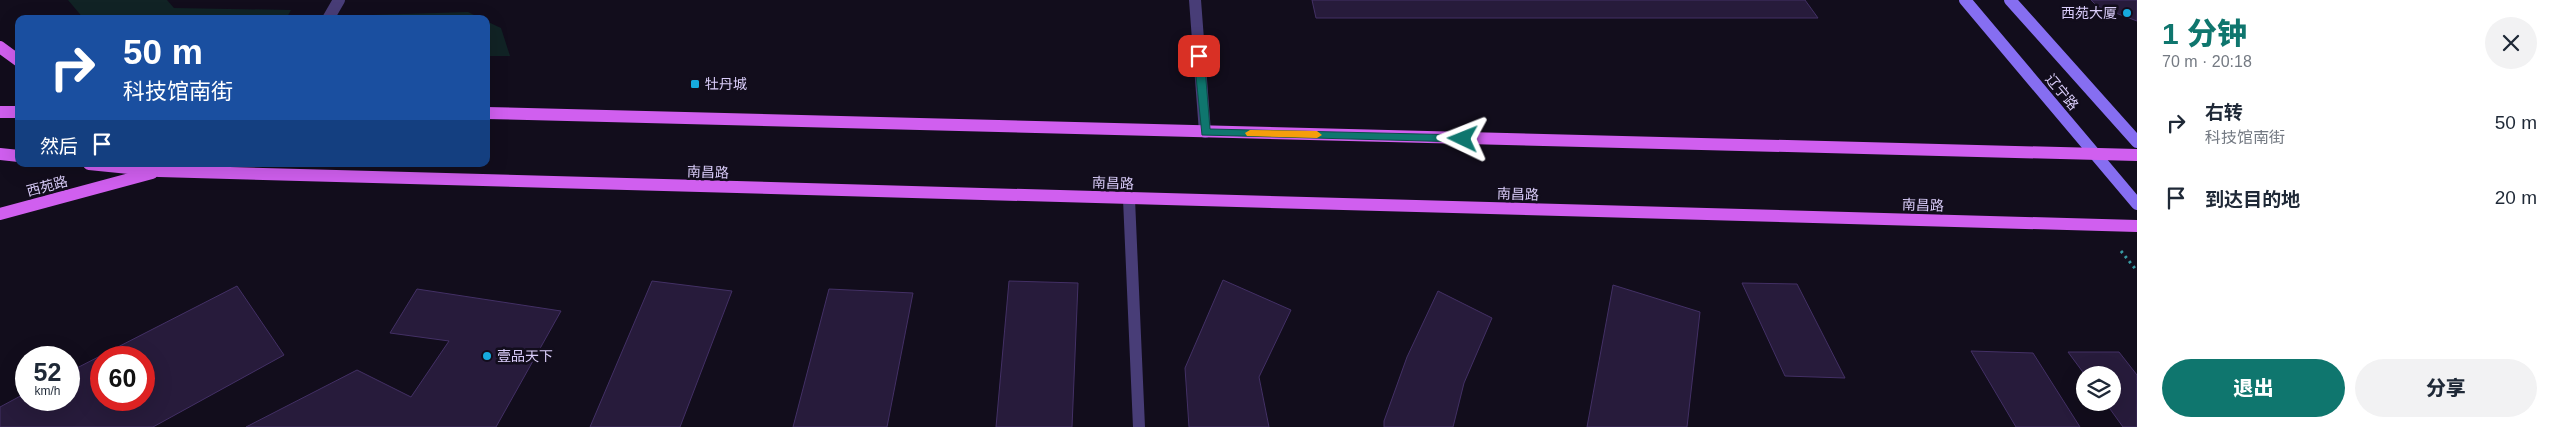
<!DOCTYPE html>
<html lang="zh">
<head>
<meta charset="utf-8">
<style>
  body { margin:0; font-family:Helvetica,"Noto Sans SC",sans-serif; background:#f2f2f3; color:#1f2937; height:100vh; display:flex; flex-direction:column; font-size:19px; white-space:nowrap }
  * { box-sizing:border-box; margin:0 }
  p { font-size:16px; color:#747a83 }
  .icon { flex:none; width:28px; height:28px; fill:none; stroke:currentColor; stroke-width:2; stroke-linecap:round; stroke-linejoin:round }
  .map { position:relative; flex:1; overflow:hidden }
  .details { display:flex; flex-direction:column; background:#fff; width:425px }
  .details>* { flex:none }
  .banner { position:absolute; left:15px; top:15px; width:475px; height:152px; border-radius:10px; box-shadow:0 5px 20px #0002; background:#1a4fa0; color:#fff; overflow:hidden }
  .controls { position:absolute; left:2076px; top:366px; display:grid; gap:10px }
  .controls a { display:grid; place-items:center; width:45px; height:45px; border-radius:50%; background:#fff; box-shadow:0 5px 20px #0002; font-size:25px }
  .speed { position:absolute; left:15px; top:346px; display:flex; gap:10px; font-size:25px; font-weight:700; text-align:center }
  .speed>* { display:grid; place-content:center; width:65px; height:65px; border-radius:50%; background:#fff; box-shadow:0 5px 20px #0002; line-height:1 }
  .speed small { font-size:12px; font-weight:400 }
  .speed .limit { border:8px solid #d22; background:#fff; color:#111 }
  .pin { position:absolute; display:grid; place-items:center; width:42px; height:42px; color:#fff; margin:-21px; border-radius:10px; box-shadow:0 2px 8px #0006 }
  .me { position:absolute; width:55px; margin:-28px; rotate:272deg; stroke-linejoin:round; filter:drop-shadow(0 0 4px #0008) }
  .turn { display:flex; align-items:center; gap:18px; height:105px; padding:0 25px; font-size:22px }
  .turn .icon { width:65px; height:65px; stroke-width:2.5 }
  .turn b { display:block; font-size:35px; line-height:42px }
  .then { display:flex; align-items:center; height:48px; padding:0 25px; background:#0003; gap:10px; font-size:19px }
  .round { display:grid; place-items:center; flex:none; width:52px; height:52px; border-radius:26px; background:#f2f2f3 }
  .summary { display:flex; align-items:center; justify-content:space-between; height:85px; padding:0 25px }
  h1 { font-size:30px; font-weight:800; line-height:38px; color:#0f766e }
  .cta { display:flex; gap:10px; margin-top:auto; padding:10px 25px }
  .cta a { flex:1; height:58px; border-radius:30px; background:#0f766e; color:#fff; font-size:20px; font-weight:800; line-height:58px; text-align:center }
  .cta a+a { background:#f2f2f3; color:#1f2937 }
  ul { padding:0; list-style:none }
  li { display:flex; align-items:center; gap:15px; height:75px; padding:0 25px }
  li div { flex:1 }
  li b { display:block; font-size:19px }
  li em { font-style:normal }
  main { display:flex; flex:1; min-height:0 }
  .map>svg:first-child { display:block }
  .green { fill:#112325 }
  .building { fill:#271b3b; stroke:#433065; fill-rule:evenodd }
  .lines { fill:none; stroke-linecap:round; stroke-linejoin:round }
  .path { stroke:#3899a3; stroke-width:3; stroke-dasharray:2.5 4; stroke-linecap:butt }
  .service { stroke:#483d77; stroke-width:12 }
  .minor { stroke:#483d77; stroke-width:12 }
  .secondary { stroke:#866ef1; stroke-width:12 }
  .primary { stroke:#d05fef; stroke-width:12 }
  .route { fill:#0f766e; stroke:#0a4d48 }
  .slow { fill:#f59e0b }
  .poi-dot { fill:#16aade; stroke:#120d1c; stroke-width:2 }
  .labels { text-anchor:middle; dominant-baseline:central; stroke-width:5; stroke-linejoin:round; paint-order:stroke }
  .poi-label { font-size:14px; fill:#dacdfa; stroke:#120d1c; text-anchor:start }
  .street-label { font-size:14px; fill:#dacdfa; stroke:#120d1c }
</style>
</head>
<body>
<main>
<div class="map">
<svg width="2137" height="427" viewBox="0 0 2137 427">
  <rect width="100%" height="100%" fill="#120d1c"/>
  <g class="green">
    <path d="M68 0H167L174 8 291 10 286 19H84Z"/>
    <path d="M468 12 482 19H369L371 15Z"/>
    <path d="M486 21 501 28 510 56H486Z"/>
  </g>
  <g class="building">
    <path d="M1312 0H1805L1818 18H1316Z"/>
    <path d="M2091 0H2137V21L2097 6Z"/>
    <path d="M1223 280 1291 310 1259 377 1269 427H1189L1185 368Z"/>
    <path d="M652 281 732 291 680 427H590Z"/>
    <path d="M1009 281 1078 283 1072 427H996Z"/>
    <path d="M1742 283 1797 284 1845 378 1785 376Z"/>
    <path d="M1613 285 1700 312 1687 427H1587Z"/>
    <path d="M237 286 284 355 153 427H0V407L26 393V400H69V372ZM101 358H144V400H101Z"/>
    <path d="M417 289 561 311 496 427H246L357 370 411 397 449 341 390 333Z"/>
    <path d="M829 289 913 293 887 427H793Z"/>
    <path d="M1438 291 1492 318 1464 383 1453 427H1384V421L1407 357Z"/>
    <path d="M1971 351 2033 353 2080 427H2016Z"/>
    <path d="M2068 352H2119L2137 375V427H2123L2105 402H2112V375H2085Z"/>
  </g>
  <g class="lines">
    <path class="path" d="M2121 251 2137 271"/>
    <path class="service" d="M328 19 339 0"/>
    <g class="minor">
      <path d="M1195 0 1205 132"/>
      <path d="M1129 199 1139 427"/>
    </g>
    <g class="secondary">
      <path d="M1965 0 2137 204"/>
      <path d="M2010 0 2137 142"/>
    </g>
    <g class="primary">
      <path d="M0 47 19 61"/>
      <path d="M0 112H19"/>
      <path d="M486 113 2137 155"/>
      <path d="M0 154 19 156"/>
      <path d="M89 164 159 171 2137 226"/>
      <path d="M0 214 152 173"/>
    </g>
  </g>
  <path class="route" d="M1199 53 1204 56 1210 129 1463 135 1468 139 1463 142 1202 135 1194 56Z"/>
  <path class="slow" d="M1250 130 1317 131 1322 135 1317 138 1247 136 1245 133Z"/>
  <g class="poi-dot">
    <circle cx="2127" cy="13" r="5"/>
    <rect x="690" y="79" width="10" height="10" rx="2.5"/>
    <circle cx="487" cy="356" r="5"/>
  </g>
  <g class="labels">
    <g class="poi-label">
      <text x="2117" y="13" text-anchor="end">西苑大厦</text>
      <text x="705" y="84">牡丹城</text>
      <text x="497" y="356">壹品天下</text>
    </g>
    <g class="street-label">
      <text transform="translate(2062 92) rotate(50)">辽宁路</text>
      <text transform="translate(708 172) rotate(2)">南昌路</text>
      <text transform="translate(1113 183) rotate(2)">南昌路</text>
      <text transform="translate(47 186) rotate(-15)">西苑路</text>
      <text transform="translate(1518 194) rotate(2)">南昌路</text>
      <text transform="translate(1923 205) rotate(2)">南昌路</text>
    </g>
  </g>
</svg>
<div class="controls">
<a><svg class="icon" aria-label="layers" viewBox="0 0 24 24"><path d="M12 4l9 5-9 5-9-5zM3 14l9 5 9-5"/></svg></a>
</div>
<div class="speed"><div>52<small>km/h</small></div><div class="limit">60</div></div>
<div class="pin" style="left:1199px;top:56px;background:#d93025"><svg class="icon" aria-label="arrive" viewBox="0 0 24 24"><path d="M6 21V4h12l-3 4 3 4H6"/></svg></div>
<svg class="me" style="left:1463px;top:139px" viewBox="-20 -20 40 40"><path d="M0-17L14 15 0 8-14 15z" fill="#0f766e" stroke="#fff" stroke-width="4"/></svg>
<div class="banner">
<div class="turn"><svg class="icon" aria-label="right" viewBox="0 0 24 24"><path d="M7 20v-9h11M14 6l5 5-5 5"/></svg><div><b>50 m</b>科技馆南街</div></div>
<div class="then">然后<svg class="icon" aria-label="arrive" viewBox="0 0 24 24"><path d="M6 21V4h12l-3 4 3 4H6"/></svg></div>
</div>
</div>
<section class="details">
<div class="summary"><div><h1>1 分钟</h1><p>70 m · 20:18</p></div><a class="round"><svg class="icon" aria-label="close" viewBox="0 0 24 24"><path d="M6 6l12 12M18 6L6 18"/></svg></a></div>
<ul>
<li><svg class="icon" aria-label="right" viewBox="0 0 24 24"><path d="M7 20v-9h11M14 6l5 5-5 5"/></svg><div><b>右转</b><p>科技馆南街</p></div><em>50 m</em></li>
<li><svg class="icon" aria-label="arrive" viewBox="0 0 24 24"><path d="M6 21V4h12l-3 4 3 4H6"/></svg><div><b>到达目的地</b></div><em>20 m</em></li>
</ul>
<div class="cta"><a>退出</a><a>分享</a></div>
</section>
</main>
</body>
</html>
